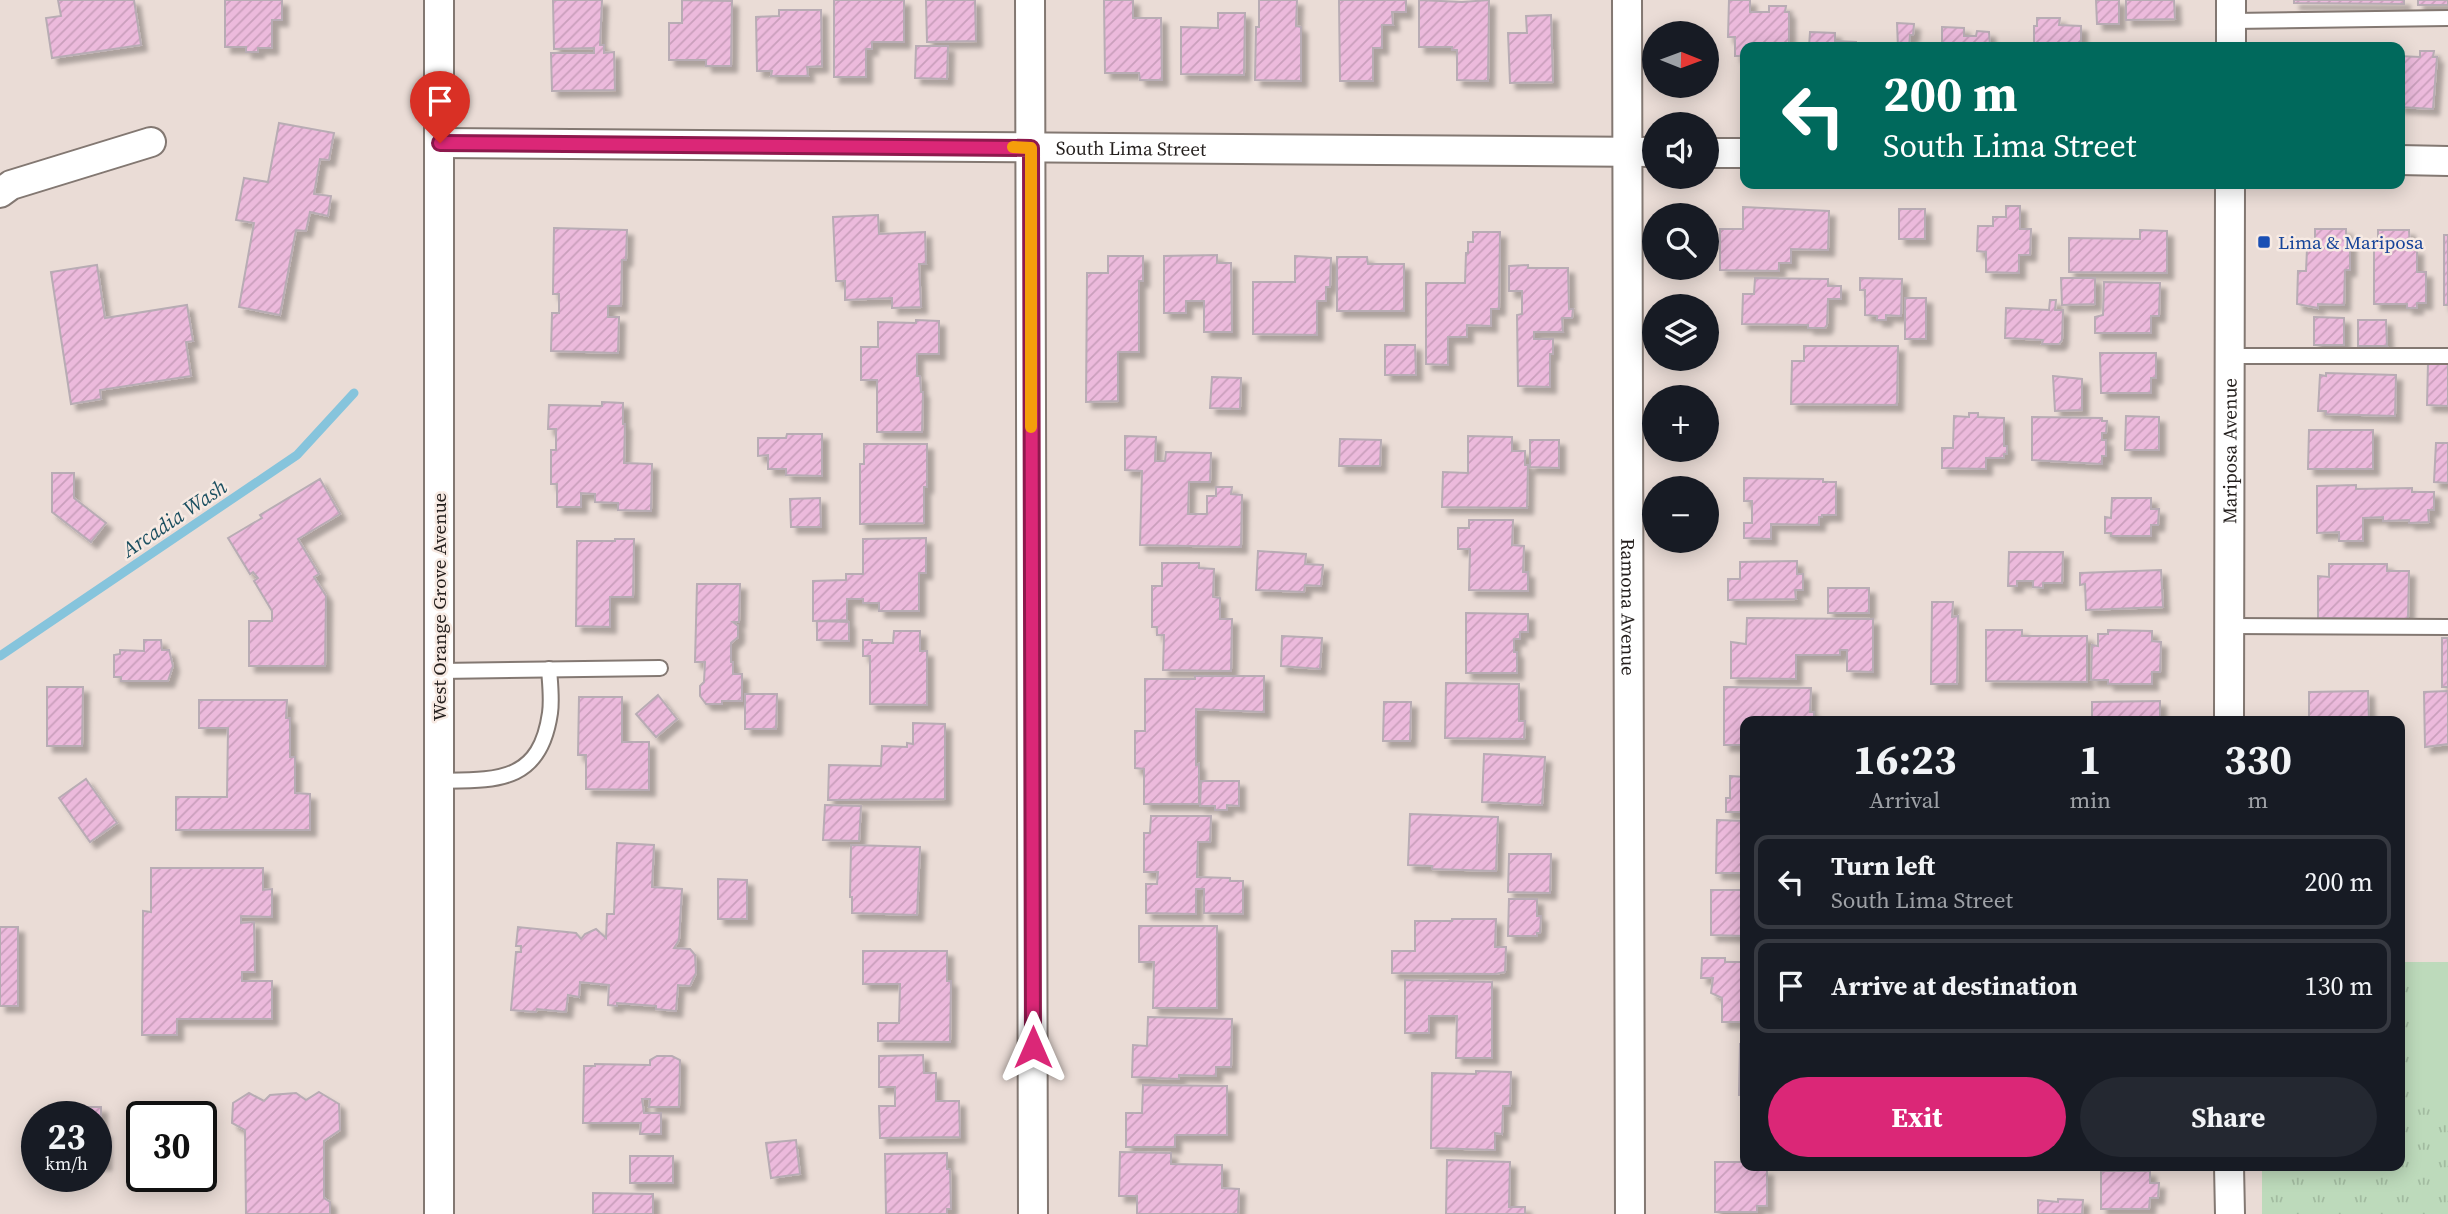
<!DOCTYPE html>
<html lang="en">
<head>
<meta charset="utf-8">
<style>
  body { margin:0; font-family:"Source Serif 4",serif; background:#242831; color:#f1f3f6; height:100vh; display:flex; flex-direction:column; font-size:26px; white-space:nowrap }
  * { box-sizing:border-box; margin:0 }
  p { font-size:23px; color:#9ea1a6 }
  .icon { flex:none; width:38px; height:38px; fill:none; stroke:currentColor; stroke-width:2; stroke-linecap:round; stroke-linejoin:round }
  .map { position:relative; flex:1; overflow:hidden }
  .sheet { position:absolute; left:1740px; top:716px; width:665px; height:455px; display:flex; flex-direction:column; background:#171b24; border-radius:14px; box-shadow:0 4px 18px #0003 }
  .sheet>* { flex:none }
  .top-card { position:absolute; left:1740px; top:42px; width:665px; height:147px; border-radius:14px; box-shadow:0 4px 18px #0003; background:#00695c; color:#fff; overflow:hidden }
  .needle { width:46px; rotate:91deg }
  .fabs { position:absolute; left:1642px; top:21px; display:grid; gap:14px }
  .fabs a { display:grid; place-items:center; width:77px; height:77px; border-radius:50%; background:#171b24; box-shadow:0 4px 18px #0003; font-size:35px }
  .speed { position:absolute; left:21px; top:1101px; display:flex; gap:14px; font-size:35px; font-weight:700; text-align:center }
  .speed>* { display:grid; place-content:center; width:91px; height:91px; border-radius:50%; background:#171b24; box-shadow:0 4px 18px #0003; line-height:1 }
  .speed small { font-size:18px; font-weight:400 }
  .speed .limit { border:4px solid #111; border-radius:10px; background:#fff; color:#111 }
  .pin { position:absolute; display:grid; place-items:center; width:60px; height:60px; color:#fff; margin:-72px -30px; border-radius:50% 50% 50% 0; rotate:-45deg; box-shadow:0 0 7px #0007 }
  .pin .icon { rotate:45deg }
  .me { position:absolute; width:77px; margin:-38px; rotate:0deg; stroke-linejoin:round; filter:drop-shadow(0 0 5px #0008) }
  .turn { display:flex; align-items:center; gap:24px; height:147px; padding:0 28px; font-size:32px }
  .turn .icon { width:91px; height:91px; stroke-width:2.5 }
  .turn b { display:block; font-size:49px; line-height:60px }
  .eta { display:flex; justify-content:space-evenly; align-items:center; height:119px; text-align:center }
  .eta b { font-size:42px; font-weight:700; line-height:49px }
  .action { display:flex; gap:14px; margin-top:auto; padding:14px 28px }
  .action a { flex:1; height:80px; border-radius:42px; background:#db2777; color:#fff; font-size:28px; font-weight:700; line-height:80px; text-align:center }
  .action a+a { background:#242831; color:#f1f3f6 }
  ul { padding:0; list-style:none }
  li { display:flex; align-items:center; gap:21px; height:94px; margin:0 14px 10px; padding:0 14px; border:4px solid #363941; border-radius:14px }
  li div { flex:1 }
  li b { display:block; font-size:26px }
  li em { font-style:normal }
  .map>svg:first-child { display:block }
  .park { fill:url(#park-tufts) }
  .pitch { fill:#bddabb }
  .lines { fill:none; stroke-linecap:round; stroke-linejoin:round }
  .stream { stroke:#86c4dc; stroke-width:9 }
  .building { fill:url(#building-hatch); stroke:#b8acb4; stroke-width:2; filter:url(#shadow) }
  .service-casing { stroke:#837872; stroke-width:18 }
  .minor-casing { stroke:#837872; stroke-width:32 }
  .service { stroke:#fff; stroke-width:14 }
  .minor { stroke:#fff; stroke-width:28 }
  .route-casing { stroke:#8e194d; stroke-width:18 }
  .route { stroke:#db2777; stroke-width:12 }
  .slow { stroke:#f59e0b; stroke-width:12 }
  .transit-dot { fill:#1a4fb4; stroke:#f7eae3; stroke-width:2.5 }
  .labels { text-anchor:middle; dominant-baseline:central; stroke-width:5; stroke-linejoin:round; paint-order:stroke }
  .street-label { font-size:19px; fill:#231e1c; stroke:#f7eae3 }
  .transit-label { font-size:19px; fill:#164399; stroke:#f7eae3; text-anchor:start }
  .water-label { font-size:21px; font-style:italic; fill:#1b4f60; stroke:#f7eae3 }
</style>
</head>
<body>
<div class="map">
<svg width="2448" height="1214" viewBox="0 0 2448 1214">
  <defs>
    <pattern id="park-tufts" width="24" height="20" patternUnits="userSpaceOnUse" patternTransform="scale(1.75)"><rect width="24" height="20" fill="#bddabb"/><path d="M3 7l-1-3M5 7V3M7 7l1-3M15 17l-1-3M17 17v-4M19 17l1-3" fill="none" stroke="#a2bba0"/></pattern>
    <pattern id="building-hatch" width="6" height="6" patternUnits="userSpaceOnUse" patternTransform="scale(1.75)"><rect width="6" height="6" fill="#ecbadc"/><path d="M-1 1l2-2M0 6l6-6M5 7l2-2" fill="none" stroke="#ca9fbc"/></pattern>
    <filter id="shadow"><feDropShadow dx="6" dy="6" stdDeviation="2" flood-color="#0004"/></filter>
  </defs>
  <rect width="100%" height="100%" fill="#eadcd6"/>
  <path class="park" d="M2399 962H2448V1214H2262V1166H2399Z"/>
  <path class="pitch" d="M2412 964 2448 965V1099H2411Z"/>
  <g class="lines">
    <path class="stream" d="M0 656 297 455 354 393"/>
  </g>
  <g class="building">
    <path d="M58 0H134L141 45 52 58 46 18 61 16Z"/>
    <path d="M225 0H282V20H272V48H258V52H246V47H225Z"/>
    <path d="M553 0H602L600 45H604V53L614 52 615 90 552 91 551 53H594V48L554 49Z"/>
    <path d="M682 0 732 1 731 66H706V60H669V23H682Z"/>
    <path d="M834 0H904V42H872V49H866V77H834Z"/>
    <path d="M926 0H975L976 41 927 42Z"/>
    <path d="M1104 0H1133V18H1161L1162 80H1140L1139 73H1105Z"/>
    <path d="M1259 0H1297L1296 26 1301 27V81L1255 80 1256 27H1259Z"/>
    <path d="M1339 0H1406V12H1392L1393 25H1382V48H1373V81H1340Z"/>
    <path d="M1419 0 1462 2 1489 0 1488 81 1457 80V50H1452V47H1419Z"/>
    <path d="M1729 0H1750V12H1769V6H1786L1785 12H1789V47H1745V56H1735V37H1728Z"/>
    <path d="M2096 0H2119V24H2097Z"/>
    <path d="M2126 0H2174L2175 19 2126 20Z"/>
    <path d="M2294 0H2404V4L2294 3Z"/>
    <rect x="2418" y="0" width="30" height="5"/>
    <path d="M779 10H821L822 66 807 67 808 76H771L772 71H757L756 17 779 16Z"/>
    <path d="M1218 13H1245L1244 75 1181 74V27L1218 28Z"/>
    <path d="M1551 15 1553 82 1510 83 1508 33H1527L1526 16Z"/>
    <path d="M2037 18H2060L2059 25 2081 26V47H2030H2034V26H2037Z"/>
    <path d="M1897 23 1914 24 1913 35H1910L1909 47H1898Z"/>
    <path d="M1942 27 1964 28V36H1976L1977 31 1989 32 1990 46 2000 47H1942Z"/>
    <path d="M1810 32 1835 33V41L1856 42V47H1809Z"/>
    <rect x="2133" y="44" width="48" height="3"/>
    <path d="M916 46H948L947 79 915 78Z"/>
    <path d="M2420 51H2434L2433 57H2437L2433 109 2399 107V56L2420 57Z"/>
    <path d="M279 123 334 133 329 160 320 159 314 194 331 196 328 216 310 212 306 231 296 230 280 315 239 307 254 223 236 220 244 178 268 182Z"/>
    <path d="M2006 206H2020V229H2031L2030 255H2019V273L1986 272V252L1977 251 1978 226H1993V217H2006Z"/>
    <path d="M1743 207 1829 211 1828 250 1791 249V263H1779V271L1720 270V229H1743Z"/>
    <rect x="1899" y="209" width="26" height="30"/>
    <path d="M878 215 879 234 925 232 926 264H919L921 307 892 308V298L845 300V281H836L833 217Z"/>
    <path d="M554 228 627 230 626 260H622L621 306H608V317H619L618 353 551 351 552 313H559V294H553Z"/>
    <path d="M2315 229H2346V239H2350V270H2345L2344 305 2318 304V308L2297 304 2298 271H2306L2307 249H2315Z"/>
    <path d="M2140 230 2167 231V273L2069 272V238L2140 239Z"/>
    <path d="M2378 230H2409L2410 250 2417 249V272H2426V303H2417V308H2407V304H2374V239H2378Z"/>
    <path d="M1473 232H1500L1499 309H1491V326L1467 325V337H1448V365L1426 364V283H1465L1466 253H1468V242H1473Z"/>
    <rect x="2444" y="235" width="4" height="70"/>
    <path d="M1217 255V263H1231L1232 332H1204V301H1186V313H1164V256Z"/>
    <path d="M1108 256H1143V281H1139V352H1118V401L1086 402 1087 273H1108Z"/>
    <path d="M1295 256 1331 258 1330 287H1326V301H1317V335L1253 334V282H1295Z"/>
    <path d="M1337 257H1367L1368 264H1404V311H1337Z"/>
    <path d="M97 265 105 318 187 305 193 341 186 342 191 376 100 390 101 399 71 404 51 272Z"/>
    <path d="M1528 265V268H1568L1569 309H1573L1572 318H1562L1563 332H1534V339H1553V354H1550V387L1518 386 1517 315 1522 314V291H1509V266Z"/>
    <path d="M1755 278 1828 279V286H1841V299H1828L1827 325 1825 328H1808V325L1742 324 1743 294H1754Z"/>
    <path d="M1860 278 1902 279 1901 316 1886 315V320H1877V316L1865 315V290H1860Z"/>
    <path d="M2061 278H2095V304L2062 305Z"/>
    <path d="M2104 282 2160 283 2159 316H2151V333H2095V317L2103 315Z"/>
    <rect x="1905" y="298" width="21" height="41"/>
    <path d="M2050 300H2056L2055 310H2063L2062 340 2059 344H2042L2043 340 2005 338 2006 308 2049 310Z"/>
    <path d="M2314 317 2344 318V345H2314Z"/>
    <path d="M916 320 939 321V354H917V376H920L921 392H923L922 432H877V380H861V347H878V322L916 323Z"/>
    <path d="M2358 320H2386L2387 346H2358Z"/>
    <path d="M1385 345H1415L1416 375H1385Z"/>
    <path d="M1804 346H1898L1897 405 1791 404 1792 361H1804Z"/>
    <path d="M2100 353H2156V378H2151V393H2101Z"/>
    <path d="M2428 362 2448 363V406L2427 405Z"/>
    <path d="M2326 373 2396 375 2395 416 2326 414V411H2318L2320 375 2326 376Z"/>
    <path d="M2053 376 2082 379V410L2055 411Z"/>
    <path d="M1212 377 1241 378 1240 409 1210 408Z"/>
    <path d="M602 402 623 403V424H625L624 463 652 464 651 511 618 510V503L595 502V494L581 493V507H557V484H551V450H556V429H548L549 405 602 406Z"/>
    <path d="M1969 413H1978V417L2004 418V446H2007V454H2004V458H1986V469L1942 468V448H1953L1954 416 1969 417Z"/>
    <path d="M2126 416 2159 417V450H2125Z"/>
    <path d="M2032 417 2102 418V421H2107L2106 433H2102V440H2106V456H2102V464L2032 460Z"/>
    <path d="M2309 430H2373V469H2308Z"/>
    <path d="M787 434H822V476L786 475V469H768V455L758 456V438H786Z"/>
    <path d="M1125 436 1156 437 1155 461H1165L1166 452 1211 453 1210 482H1189L1188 514H1207V496H1216V487H1232L1231 494 1242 495 1241 547 1140 545 1142 471 1125 470Z"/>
    <path d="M1468 436 1512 437V451H1525V465H1528L1527 508 1442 507 1443 472 1468 473Z"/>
    <path d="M1340 439 1381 440 1380 466H1339Z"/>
    <path d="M1530 440H1559V468L1530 467Z"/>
    <path d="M2436 443H2448V483L2434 482Z"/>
    <path d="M864 444H927V487H924V523L860 524V464H864Z"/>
    <path d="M52 473H74V498L106 523 91 542 52 512Z"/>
    <path d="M1744 478 1823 479V482H1836V515H1822V517H1819V525L1771 524V539L1744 538V523H1752V501H1744Z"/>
    <path d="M320 479 340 514 298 539 319 574 314 577 326 596 325 666H249V621H272V611L254 581 258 578 253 572 250 574 228 538 262 518 260 515Z"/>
    <path d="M2356 485V489L2412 488V492H2434V510H2428L2429 522 2409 523V520L2383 521V517L2363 518V541H2339V532L2317 533V486Z"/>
    <path d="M820 498 821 527H791L790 499Z"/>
    <path d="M2112 498H2151V509H2159L2158 525H2151V536H2111V533H2105V517L2111 518Z"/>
    <path d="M1469 520H1513L1512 545 1524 546 1523 572H1528V591L1469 590 1470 549H1458V528H1469Z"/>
    <path d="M926 538V573H919V611H879V603H863V599H847V620L813 621V581L846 580V574H863V539Z"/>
    <path d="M615 539H634L633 597H610V627L576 626 577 541H615Z"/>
    <path d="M1258 551 1306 554 1305 564 1323 565 1321 586 1305 585 1304 592 1256 590Z"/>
    <path d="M2009 552H2063L2062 583H2043V588L2033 587V581H2017V586H2008Z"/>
    <path d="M1797 561V574H1803V590H1795L1796 599 1728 600V579H1740V562Z"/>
    <path d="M1162 563H1199V568L1214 569 1213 597 1220 598V619H1232L1231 671 1163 670 1164 635H1157V627H1152V586H1162Z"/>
    <path d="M2329 564H2387V571H2409L2408 619 2318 618V576L2329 577Z"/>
    <path d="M2161 570 2163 607 2086 610 2085 584 2080 585V573Z"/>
    <path d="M697 584H740L739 622H733L738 626V637L731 643V662H733V674H742V701H722V704H706L700 696V686L704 682 705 662H695Z"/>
    <rect x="1828" y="588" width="41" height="25"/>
    <path d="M1932 602H1953L1952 617 1958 616 1957 684H1931Z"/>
    <path d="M1466 613 1528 614V632H1520V639H1514V652H1517V673H1466Z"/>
    <path d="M1747 618 1873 619V672L1847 671V650H1840V655H1796V679L1731 678V642L1746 644Z"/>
    <path d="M817 621 849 622V641L817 640Z"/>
    <path d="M1986 630H2022V636H2087V682L1986 681Z"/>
    <path d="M2108 630 2152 631V641L2161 642 2160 672H2152V684H2108V680H2091L2092 645 2098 646V634H2108Z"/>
    <path d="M894 631H920V651H927V705L870 704V656H863V640H872V643H893Z"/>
    <path d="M1282 636 1322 638 1320 669 1281 666Z"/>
    <rect x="2442" y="638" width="6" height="49"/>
    <path d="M144 640H161L162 650H169L173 666 168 681H121V677H114V655L120 654V650L144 651Z"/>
    <path d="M1195 676H1264V712L1196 709V765L1199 764V804H1144V769L1135 768V731H1145V679H1195Z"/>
    <path d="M1446 683 1519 684V721H1525L1524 739 1445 738Z"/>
    <path d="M47 687H83L82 746H47Z"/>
    <path d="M1724 687 1811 688 1810 712H1814V721H1745V745H1724Z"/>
    <path d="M2368 691 2369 721H2309V692Z"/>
    <path d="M2448 691V744L2425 747 2424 692Z"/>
    <path d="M745 694H777L776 729H745Z"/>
    <path d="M658 695 677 719 656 737 636 714Z"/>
    <path d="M579 697H622V742H649V790L586 789V755H578Z"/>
    <path d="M199 700H287L286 718H290V757H295V793L310 794V830H176V797H227L228 728H199Z"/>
    <path d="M2160 701V721H2092V702Z"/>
    <path d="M1384 702H1411L1410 741H1383Z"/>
    <path d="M913 723 945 724V799L828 800 829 765 881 766 882 746 907 747V743L913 744Z"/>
    <path d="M1484 754 1545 757 1542 805 1482 802Z"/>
    <path d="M1730 776 1745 777V812H1726V798H1730Z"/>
    <path d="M86 779 117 823 90 842 59 798Z"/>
    <path d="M1201 781H1239V806L1227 805V810H1215V806H1200Z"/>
    <path d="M825 805 861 806 859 841 823 840Z"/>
    <path d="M1410 814 1498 817 1496 871 1432 869V866L1408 865Z"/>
    <path d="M1151 816H1211L1210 842H1198L1197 877 1230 878V881H1243V914L1204 913V889H1196V914L1146 913V884H1157L1158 872H1144V833H1150Z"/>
    <path d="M1717 820 1745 821V873H1716Z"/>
    <path d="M617 843 654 845 652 887 682 889 679 940 674 948 690 949 695 955 696 973 690 986 678 985 676 1011 656 1009V1006L617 1003V1006L608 1005 609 985 580 982 579 997 568 995 566 1012 537 1009 536 1012 511 1010 516 952H521V946H516L518 927 576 933 581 939 585 934 596 929 606 938 607 914H614Z"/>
    <path d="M851 845 920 847 917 915 852 913V897H850Z"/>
    <path d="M1509 854H1551L1550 893 1508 892Z"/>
    <path d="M151 868H263V890L272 889V917L241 916V923L254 922 255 972H242V981H272V1019H177V1035H142L143 911 151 912Z"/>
    <path d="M718 879 747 880V919H718Z"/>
    <path d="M1711 890H1745V936L1711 935Z"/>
    <path d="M1509 899H1537V916H1541L1540 933H1537V936H1508Z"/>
    <path d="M1452 919H1496L1495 947H1506L1505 972 1495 974 1392 973V951H1415V921H1452Z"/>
    <path d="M1139 926H1217V1008H1153L1154 962H1139Z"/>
    <rect x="0" y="927" width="18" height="79"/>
    <path d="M863 951H947V981H951L950 1042 878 1041V1023H899L900 984H863Z"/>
    <path d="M1702 958H1725V962H1745V1022H1722V998L1711 993 1713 978H1701Z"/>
    <path d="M1405 980 1492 982V1058H1456L1457 1016H1429V1033H1405Z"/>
    <path d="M1148 1017 1232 1019 1231 1067H1216V1076L1179 1075V1079L1132 1077 1133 1045 1147 1046Z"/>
    <path d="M1740 1044H1745V1095H1739Z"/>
    <path d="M923 1055 924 1073H936V1101H959L960 1137 880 1138 879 1106H895V1087H879V1056Z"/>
    <path d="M657 1056H672L680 1060 679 1107H649L650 1099H642L644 1113H661V1134H640L641 1123H583L584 1066H595V1064L650 1065V1060Z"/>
    <path d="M1476 1071 1511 1072 1510 1106H1503L1502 1134 1495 1133V1150L1431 1148 1432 1073 1476 1074Z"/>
    <path d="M1143 1085 1227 1086V1135H1175V1147H1126V1113H1142Z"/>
    <path d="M319 1092 339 1104 340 1130 324 1141V1198L330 1202V1214H246L245 1130 232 1123 233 1103 249 1093 264 1101 270 1095 296 1093 306 1100Z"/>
    <path d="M78 1107H101V1131H105V1164H96V1116H74V1110H78Z"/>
    <path d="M796 1140 800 1174 771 1178 766 1143Z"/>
    <path d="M1120 1152 1171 1153V1164L1222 1165V1188L1239 1189 1238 1214H1137V1196H1119Z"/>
    <path d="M947 1153V1169H950L951 1209H947V1214H886L885 1154Z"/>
    <rect x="630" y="1156" width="43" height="27"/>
    <path d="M1447 1160 1510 1162 1509 1207H1525V1214H1446Z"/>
    <path d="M1715 1162H1745V1166H1756V1170H1767V1206H1757V1212H1715Z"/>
    <path d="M2101 1171H2150V1183H2159L2158 1198H2150L2149 1209H2101Z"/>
    <path d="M593 1193 653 1194V1214H593Z"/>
    <path d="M2058 1199 2083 1200 2082 1214H2038V1200L2058 1202Z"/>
  </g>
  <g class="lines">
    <g class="service-casing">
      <g id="service">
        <path d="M2232 21 2448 18"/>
        <path d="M2231 356H2448"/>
        <path d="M2229 626 2448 627"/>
        <path d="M439 671 660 668"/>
        <path d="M439 781C497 780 540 783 550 713 552 699 550 683 549 669"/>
      </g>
    </g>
    <g class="minor-casing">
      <g id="minor">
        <path d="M1030 0 1033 1214"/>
        <path id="s1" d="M1627 0 1630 1214"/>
        <path d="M2231 47V0"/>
        <path id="s2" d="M440 143 1654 152"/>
        <path d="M1706 153H1745"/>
        <path d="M2399 160 2448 161"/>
        <path d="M0 193 11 185 151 142"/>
        <path id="s3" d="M2229 721 2230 184"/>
        <path d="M2229 1166 2230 1214"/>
        <path d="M439 1214V0"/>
      </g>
    </g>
    <use href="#service" class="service"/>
    <use href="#minor" class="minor"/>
  </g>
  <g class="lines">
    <g class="route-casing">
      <path id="route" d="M440 143 1031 148 1033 1047"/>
    </g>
    <use href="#route" class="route"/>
    <path class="slow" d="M1013 147 1031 148V427"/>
  </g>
  <rect class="transit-dot" x="2257" y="235" width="14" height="14" rx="3.5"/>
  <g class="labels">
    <g class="street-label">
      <text stroke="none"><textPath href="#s2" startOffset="691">South Lima Street</textPath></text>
      <text stroke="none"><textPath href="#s3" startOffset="270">Mariposa Avenue</textPath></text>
      <text transform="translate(439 607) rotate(-90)">West Orange Grove Avenue</text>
      <text stroke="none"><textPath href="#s1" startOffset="607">Ramona Avenue</textPath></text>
    </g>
    <g class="transit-label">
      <text x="2278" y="242">Lima &amp; Mariposa</text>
    </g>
    <g class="water-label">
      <text transform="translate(174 518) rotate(-34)">Arcadia Wash</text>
    </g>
  </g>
</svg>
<div class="fabs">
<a><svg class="needle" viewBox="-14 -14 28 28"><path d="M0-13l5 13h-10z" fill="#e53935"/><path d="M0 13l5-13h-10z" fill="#9ea1a6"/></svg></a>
<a><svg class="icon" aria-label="sound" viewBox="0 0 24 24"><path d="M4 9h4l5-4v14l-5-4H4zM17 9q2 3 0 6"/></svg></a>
<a><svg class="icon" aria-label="search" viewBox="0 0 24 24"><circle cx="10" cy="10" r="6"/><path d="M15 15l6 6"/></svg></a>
<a><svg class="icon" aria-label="layers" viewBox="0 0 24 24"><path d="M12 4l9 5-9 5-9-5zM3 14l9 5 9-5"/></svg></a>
<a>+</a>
<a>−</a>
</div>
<div class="speed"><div>23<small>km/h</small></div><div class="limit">30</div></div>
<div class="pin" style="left:440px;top:143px;background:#d93025"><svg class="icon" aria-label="arrive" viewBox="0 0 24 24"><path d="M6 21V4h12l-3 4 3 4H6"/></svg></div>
<svg class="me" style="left:1033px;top:1047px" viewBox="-20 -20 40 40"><path d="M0-17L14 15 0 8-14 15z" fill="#db2777" stroke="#fff" stroke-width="4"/></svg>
<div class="top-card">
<div class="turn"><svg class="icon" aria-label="left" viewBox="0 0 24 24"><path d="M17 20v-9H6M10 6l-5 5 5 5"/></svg><div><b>200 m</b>South Lima Street</div></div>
</div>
<section class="sheet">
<div class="eta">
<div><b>16:23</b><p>Arrival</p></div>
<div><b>1</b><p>min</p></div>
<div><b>330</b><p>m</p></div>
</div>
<ul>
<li><svg class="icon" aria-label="left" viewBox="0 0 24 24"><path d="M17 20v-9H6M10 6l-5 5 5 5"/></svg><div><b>Turn left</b><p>South Lima Street</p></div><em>200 m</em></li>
<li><svg class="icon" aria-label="arrive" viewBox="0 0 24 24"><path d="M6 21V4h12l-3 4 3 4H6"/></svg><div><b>Arrive at destination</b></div><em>130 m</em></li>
</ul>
<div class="action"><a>Exit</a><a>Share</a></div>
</section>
</div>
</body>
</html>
